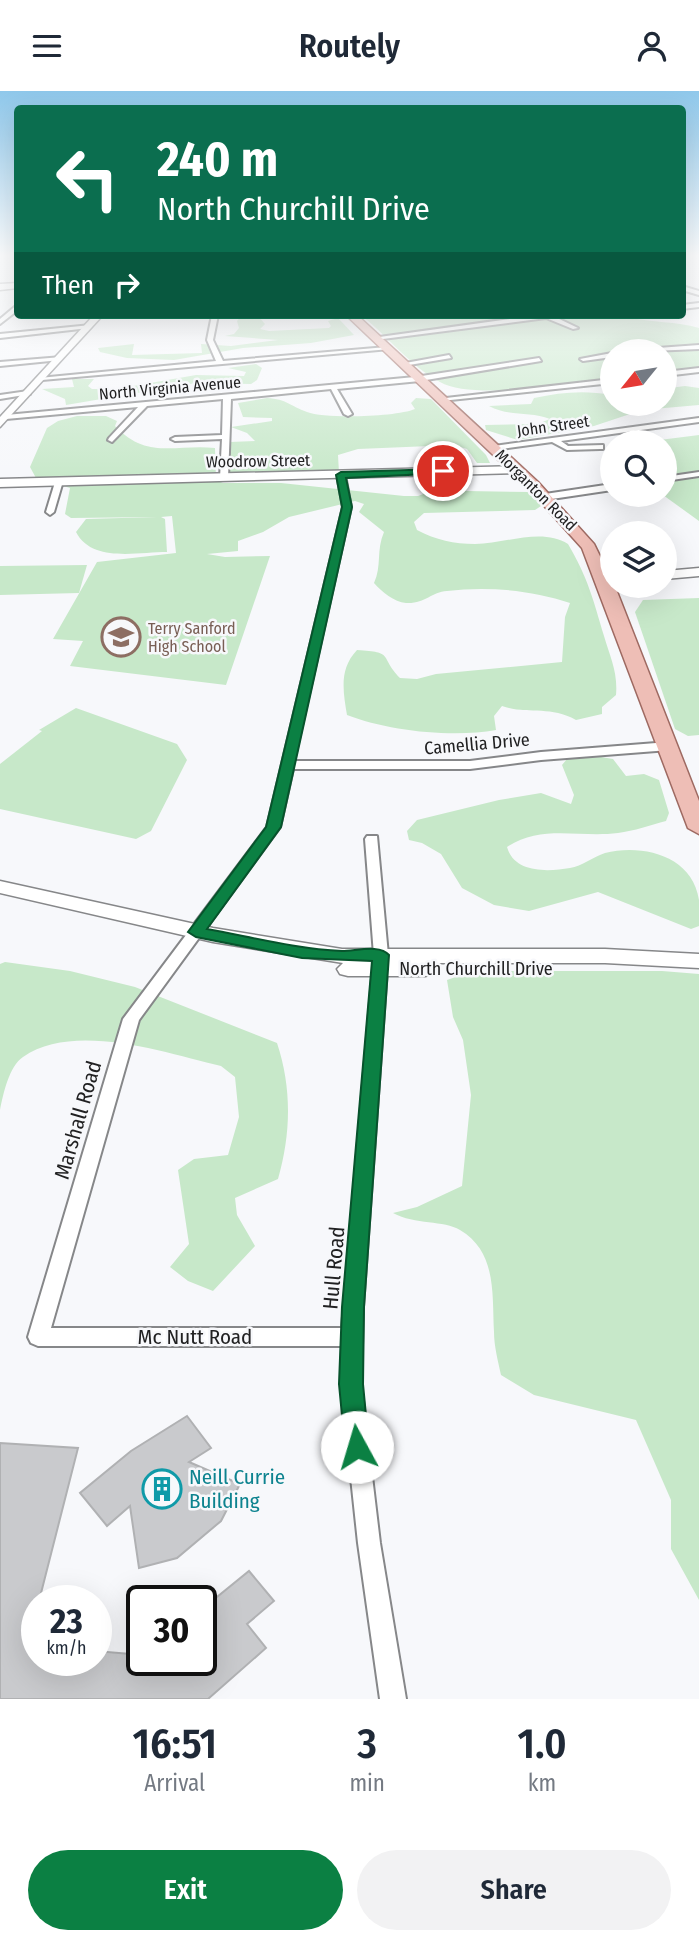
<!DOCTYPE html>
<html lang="en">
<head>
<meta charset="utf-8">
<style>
  body { margin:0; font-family:"Fira Sans Condensed",sans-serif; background:#f2f2f3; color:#1f2937; height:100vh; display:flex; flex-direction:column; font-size:26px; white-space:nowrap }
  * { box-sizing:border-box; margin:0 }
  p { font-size:23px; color:#747a83 }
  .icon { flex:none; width:38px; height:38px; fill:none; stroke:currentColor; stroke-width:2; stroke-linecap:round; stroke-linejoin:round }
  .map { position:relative; height:1608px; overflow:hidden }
  .details { display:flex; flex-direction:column; background:#fff; flex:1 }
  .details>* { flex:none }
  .hud { position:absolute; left:14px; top:14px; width:672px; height:214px; border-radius:7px; box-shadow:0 7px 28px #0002; background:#0b6e4f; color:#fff; overflow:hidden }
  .needle { width:46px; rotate:240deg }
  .controls { position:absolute; left:600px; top:248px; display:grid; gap:14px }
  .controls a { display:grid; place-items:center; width:77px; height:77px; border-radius:50%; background:#fff; box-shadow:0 7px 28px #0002; font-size:35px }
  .speed { position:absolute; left:21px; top:1494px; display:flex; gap:14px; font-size:35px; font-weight:700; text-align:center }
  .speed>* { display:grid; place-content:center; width:91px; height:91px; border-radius:50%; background:#fff; box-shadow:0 7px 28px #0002; line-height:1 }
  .speed small { font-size:18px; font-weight:400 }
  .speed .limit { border:4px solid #111; border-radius:10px; background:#fff; color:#111 }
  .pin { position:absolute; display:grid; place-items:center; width:60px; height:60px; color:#fff; margin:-30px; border:4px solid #fff; border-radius:50%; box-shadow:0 2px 7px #0007 }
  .me { position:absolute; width:77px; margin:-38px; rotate:354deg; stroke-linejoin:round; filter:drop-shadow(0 0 5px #0008) }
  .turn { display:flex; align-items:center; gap:24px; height:147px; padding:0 28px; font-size:32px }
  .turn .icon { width:91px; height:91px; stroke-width:2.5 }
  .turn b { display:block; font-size:49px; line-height:60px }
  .then { display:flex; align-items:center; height:66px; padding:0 28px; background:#0003; gap:14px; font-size:26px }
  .eta { display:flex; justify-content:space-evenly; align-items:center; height:119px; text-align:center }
  .eta b { font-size:42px; font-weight:600; line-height:49px }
  .cta { display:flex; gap:14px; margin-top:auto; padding:14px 28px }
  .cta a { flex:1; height:80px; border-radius:42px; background:#0b8043; color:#fff; font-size:28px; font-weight:600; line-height:80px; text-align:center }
  .cta a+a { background:#f2f2f3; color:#1f2937 }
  header { display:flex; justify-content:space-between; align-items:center; height:91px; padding:0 28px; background:#fff; font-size:32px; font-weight:600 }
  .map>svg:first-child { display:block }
  .green { fill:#c7e8c9 }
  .building { fill:#c9cacd; stroke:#b0b1b3; stroke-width:2 }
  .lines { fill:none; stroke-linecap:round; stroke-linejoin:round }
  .street-casing { stroke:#868789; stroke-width:4 }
  .secondary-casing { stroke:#868789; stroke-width:3 }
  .primary-casing { stroke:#9e6a62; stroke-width:3 }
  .street { fill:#fff; fill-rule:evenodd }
  .secondary { fill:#fff; fill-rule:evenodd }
  .primary { fill:#eebeb6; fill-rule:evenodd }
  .route { fill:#0b8043; stroke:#07532c; stroke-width:2 }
  .labels { text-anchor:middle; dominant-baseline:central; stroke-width:5; stroke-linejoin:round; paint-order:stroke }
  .far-street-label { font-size:16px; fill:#212122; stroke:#f7f8fb }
  .far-education-label { font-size:16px; fill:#785e54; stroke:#f7f8fb; text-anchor:start }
  .street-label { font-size:18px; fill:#212122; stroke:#f7f8fb }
  .near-street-label { font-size:21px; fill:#212122; stroke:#f7f8fb }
  .near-culture-label { font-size:21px; fill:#0d838f; stroke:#f7f8fb; text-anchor:start }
</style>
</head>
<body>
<header><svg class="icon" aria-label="menu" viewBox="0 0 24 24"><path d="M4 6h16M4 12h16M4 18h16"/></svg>Routely<svg class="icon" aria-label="person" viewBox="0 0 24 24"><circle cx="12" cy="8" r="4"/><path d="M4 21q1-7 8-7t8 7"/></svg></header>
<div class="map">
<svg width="699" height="1608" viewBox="0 0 699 1608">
  <rect width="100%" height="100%" fill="#f7f8fb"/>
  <g class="green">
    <path d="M242 224 258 225 265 233 260 238 269 240 329 237 331 235 328 230 338 227 354 244 311 252 243 257 174 269 127 267 100 261 98 257 134 253 132 264 202 262 201 253 231 255 278 249 225 245 234 243 239 237 237 230Z"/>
    <path d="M630 224 628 226C652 232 676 230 699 237V275L665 283V261H612V288C573 292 473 310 440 291 410 275 389 246 362 225Z"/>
    <path d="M256 273 262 277 257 289 251 293 196 292 66 314 65 308 42 298 74 296 72 288H94L88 295 92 298H116L196 284 244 285 246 281 228 277Z"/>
    <path d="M685 295 699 297V314L642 319 594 335 518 349 486 339 485 334 537 333 550 328C530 320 509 326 489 315L531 313 534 307C561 301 585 299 612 304V313H665L670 297Z"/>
    <path d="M267 307C287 308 290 315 307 321 325 328 396 326 415 318L411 312 416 307 431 308 486 364 490 372H477L467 358 454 354 358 358 338 364 339 382 228 385 230 351 255 350 247 342 231 336 272 330V327L243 326 238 312Z"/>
    <path d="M77 325H106L117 330 115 335C147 369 175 353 215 357L216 389 223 392H281L404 405H418L442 396 466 400 530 401 544 413 535 419 424 422 414 431 417 439C436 449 454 453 475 453 504 453 542 436 568 453 588 487 593 508 604 545 610 566 618 581 616 604L602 616V623L576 629C549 614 528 624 502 615L494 625 496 639C453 647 388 640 347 624 343 600 339 578 357 559 395 561 379 565 400 587L417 588 436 583 562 571 565 526 570 512C532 499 487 495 447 500 431 501 425 513 406 512 394 511 382 501 374 492 382 475 376 459 384 441L359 421 364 413 355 410 289 426 263 441 238 450V460L207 463 225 466 270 465 226 594 70 575 83 550 53 548 97 471 176 462 172 425 161 426 165 428 167 461C137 461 92 472 76 441L86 428 157 426 71 427 65 423 70 397 36 387 30 376 47 337 58 330Z"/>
    <path d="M699 344V430L663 404 665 352H636Z"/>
    <path d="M87 474 79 502 0 504V475Z"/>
    <path d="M699 507V644L688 645 675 638 635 521 643 509Z"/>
    <path d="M76 617 177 653 187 669 151 740 136 748 0 718V673L42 640 39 639Z"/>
    <path d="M601 666 613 668 626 685 644 683 659 689 669 722 666 730C651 734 634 740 618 742 579 747 541 733 507 756 514 782 547 781 570 777 582 775 593 766 605 762 642 753 692 764 699 809 699 817 699 827 699 835L691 838 598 801 529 820 494 814 462 797 441 763 422 752 409 749 407 740 417 729 499 709 541 702 571 713 574 704 562 674 567 668Z"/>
    <path d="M5 871 70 880 135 896 277 952C292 997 291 1043 278 1088L235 1107 237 1124 255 1155 213 1200 188 1190 170 1176 189 1153 178 1079 194 1068 228 1064 239 1026 235 986 221 975C166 962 74 930 23 966 9 975 3 1004 0 1019V873Z"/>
    <path d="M501 880H662L699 883V1509L671 1458V1409L636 1329 534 1304 501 1284C498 1270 494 1255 494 1241 492 1203 497 1161 460 1139 444 1129 415 1134 393 1122L417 1116 462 1095 471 1004 463 949 453 926 447 889 470 881Z"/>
  </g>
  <g class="building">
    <path d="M187 1325 211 1357 189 1371 240 1393 221 1430 177 1467 139 1477 130 1415 107 1435 80 1402 131 1360Z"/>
    <path d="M0 1352 78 1357 39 1510H37L28 1554 37 1555V1570H96V1560L142 1564V1570H201V1519L249 1480 274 1510 247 1533 266 1557 208 1608H0Z"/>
  </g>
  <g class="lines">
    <g class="street-casing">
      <g id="street">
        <path d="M682 195 699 200V204L682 199Z"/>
        <path d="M699 212V216L682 218V214Z"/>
        <path d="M18 213V219L0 233V228Z"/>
        <path d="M212 224H218L213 249 223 270 387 256 390 258 42 289 39 287 216 270 207 249Z"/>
        <path d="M538 224H555L553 225 578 237 573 238 546 227 375 249 372 247Z"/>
        <path d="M595 224H602L599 226Z"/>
        <path d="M91 234 89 237 0 247V243Z"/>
        <path d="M699 254V258L627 261 630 259Z"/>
        <path d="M612 262V266L583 270 580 268Z"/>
        <path d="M449 264 451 267 403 275 400 273Z"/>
        <path d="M62 266 60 269 0 275V271Z"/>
        <path d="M539 267 541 270 420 290 337 298 352 323 348 325 344 323 331 298 231 308 228 387 224 389 220 387 222 348 175 350 171 348 175 346 222 344 223 308 147 315 112 351 108 349 109 347 138 316 6 328 2 326 6 324 415 286Z"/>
        <path d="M699 277V281L665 285V281Z"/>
        <path d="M612 288V292L441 310 437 308Z"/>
        <path d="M28 300 30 303 0 308V304Z"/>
        <path d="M699 327V331L561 350 568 355 603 354V358H600L567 359 552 351 494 359 490 357 494 355Z"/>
        <path d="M699 381V385L665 390V386Z"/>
        <path d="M341 382 345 384 351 416 294 670H470L541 661 669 651 675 655 669 659 541 669 470 678H293L280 736 139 929 51 1237H342L374 864 365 748 367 745H377L388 864 363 1216 361 1293 380 1452 406 1608H380L358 1452 341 1293 342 1255H38L31 1252 28 1246 123 928 267 736 343 416 337 384Z"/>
        <path d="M56 388 63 390 54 421 50 424 46 421Z"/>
        <path d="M612 393V399L545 409 541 406 545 403Z"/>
      </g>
    </g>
    <g class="secondary-casing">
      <g id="secondary">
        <path d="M18 192V197L0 199V193Z"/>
        <path d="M94 224H103L0 336V326Z"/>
        <path d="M520 375V381L516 382 0 396V388Z"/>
        <path d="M699 477V485L665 488V480Z"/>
        <path d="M0 790 213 837 342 858H605L699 863V877L605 872H430L436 878 433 883 425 885H348L340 883 337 878 343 872 213 851 0 802Z"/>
      </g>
    </g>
    <g class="primary-casing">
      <path id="primary" d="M346 224H357L538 391 594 453 616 498 699 710V743L688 737 582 457 528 397Z"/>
    </g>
    <use href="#street" class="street"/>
    <use href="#secondary" class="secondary"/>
    <use href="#primary" class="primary"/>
  </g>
  <linearGradient id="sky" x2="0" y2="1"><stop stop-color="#8fc8eb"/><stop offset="0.42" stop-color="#fbfcfd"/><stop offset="1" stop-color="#fbfcfd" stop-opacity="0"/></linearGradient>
  <rect width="699" height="391" fill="url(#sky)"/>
  <path class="route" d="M443 378 447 382 346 387 352 416 281 736 207 838C251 846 297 858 342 860 356 860 380 853 389 864L364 1216 363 1293 369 1356 366 1364 357 1368 348 1364 345 1356 339 1293 342 1216 372 870 302 867 196 846 188 841 266 736 342 416 336 384 341 381Z"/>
  <defs>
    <g id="school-ring" transform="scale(2.0125)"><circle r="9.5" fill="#f7f8fb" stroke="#8d6e63" stroke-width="1.5"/><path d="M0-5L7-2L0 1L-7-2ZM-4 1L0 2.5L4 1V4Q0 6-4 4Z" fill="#8d6e63"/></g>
    <g id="building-ring" transform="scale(2.0125)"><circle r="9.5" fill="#f7f8fb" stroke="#0f9aa8" stroke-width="1.5"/><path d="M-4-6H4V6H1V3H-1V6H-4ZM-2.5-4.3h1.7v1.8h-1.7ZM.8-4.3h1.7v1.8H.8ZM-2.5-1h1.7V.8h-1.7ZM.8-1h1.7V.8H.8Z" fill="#0f9aa8"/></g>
  </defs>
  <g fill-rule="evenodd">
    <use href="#school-ring" x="121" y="546"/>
    <use href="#building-ring" x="162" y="1398"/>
  </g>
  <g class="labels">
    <g class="far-street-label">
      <text transform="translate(170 297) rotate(-5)">North Virginia Avenue</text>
      <text transform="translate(553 335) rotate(-8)">John Street</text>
      <text transform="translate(258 370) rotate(-1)">Woodrow Street</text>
      <text transform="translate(536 399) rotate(45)">Morganton Road</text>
    </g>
    <g class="far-education-label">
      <text x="148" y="537">Terry Sanford<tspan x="148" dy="18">High School</tspan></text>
    </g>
    <g class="street-label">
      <text transform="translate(477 653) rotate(-5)">Camellia Drive</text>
      <text x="476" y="878">North Churchill Drive</text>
    </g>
    <g class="near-street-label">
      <text transform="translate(78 1029) rotate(-74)">Marshall Road</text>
      <text transform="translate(334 1177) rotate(-85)">Hull Road</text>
      <text x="195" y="1246">Mc Nutt Road</text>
    </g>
    <g class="near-culture-label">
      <text x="189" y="1386">Neill Currie<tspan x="189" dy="24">Building</tspan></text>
    </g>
  </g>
</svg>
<div class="controls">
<a><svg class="needle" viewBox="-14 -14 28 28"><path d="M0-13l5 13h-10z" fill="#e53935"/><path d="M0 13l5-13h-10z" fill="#747a83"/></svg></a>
<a><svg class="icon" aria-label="search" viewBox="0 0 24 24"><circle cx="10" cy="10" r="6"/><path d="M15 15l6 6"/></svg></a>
<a><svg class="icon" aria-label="layers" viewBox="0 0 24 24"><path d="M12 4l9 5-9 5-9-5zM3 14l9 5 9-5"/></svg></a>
</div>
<div class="speed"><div>23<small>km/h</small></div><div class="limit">30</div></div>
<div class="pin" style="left:443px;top:380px;background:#d93025"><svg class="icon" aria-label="arrive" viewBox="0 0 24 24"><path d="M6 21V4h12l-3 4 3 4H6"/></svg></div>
<svg class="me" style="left:357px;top:1356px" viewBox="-20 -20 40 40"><circle r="19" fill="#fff"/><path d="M0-13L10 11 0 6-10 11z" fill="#0b8043"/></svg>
<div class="hud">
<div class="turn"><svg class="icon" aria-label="left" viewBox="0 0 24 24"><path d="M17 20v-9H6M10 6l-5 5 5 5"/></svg><div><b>240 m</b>North Churchill Drive</div></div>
<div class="then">Then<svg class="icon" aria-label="right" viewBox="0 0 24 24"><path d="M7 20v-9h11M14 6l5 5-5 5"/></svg></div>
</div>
</div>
<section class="details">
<div class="eta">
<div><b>16:51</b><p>Arrival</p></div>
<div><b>3</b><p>min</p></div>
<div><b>1.0</b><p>km</p></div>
</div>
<div class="cta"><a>Exit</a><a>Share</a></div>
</section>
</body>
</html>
